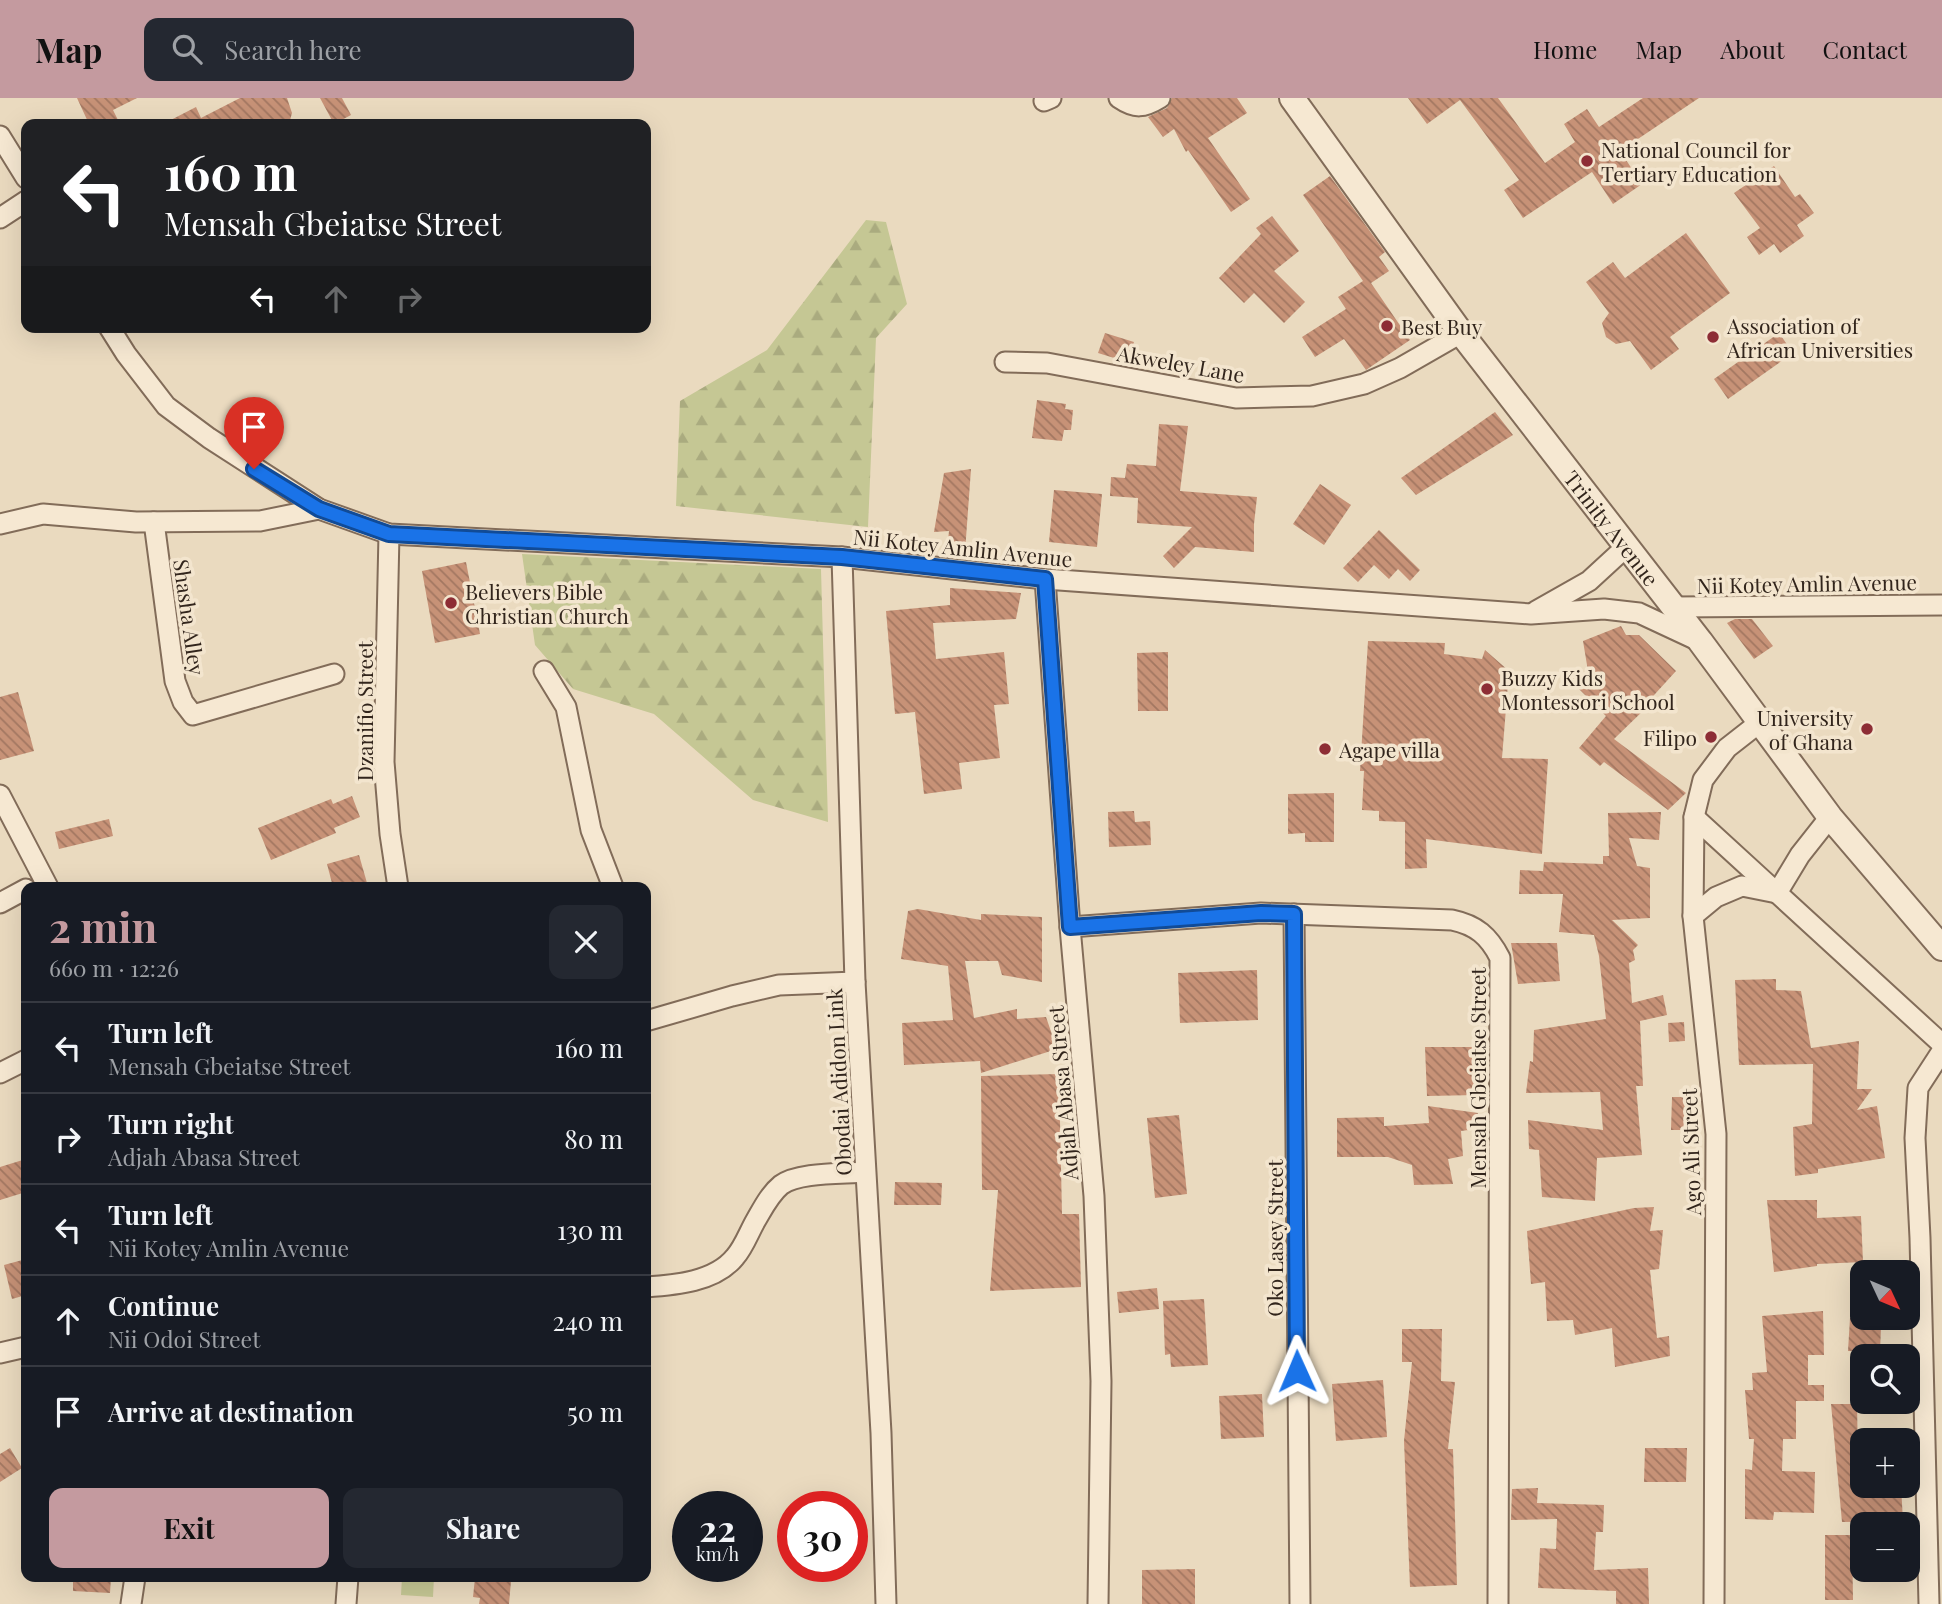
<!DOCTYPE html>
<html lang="en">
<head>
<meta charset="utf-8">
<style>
  body { margin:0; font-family:"Playfair Display",serif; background:#242831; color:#f1f3f6; height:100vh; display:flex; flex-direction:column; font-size:26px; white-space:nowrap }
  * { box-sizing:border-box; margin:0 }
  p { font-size:23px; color:#9ea1a6 }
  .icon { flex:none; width:38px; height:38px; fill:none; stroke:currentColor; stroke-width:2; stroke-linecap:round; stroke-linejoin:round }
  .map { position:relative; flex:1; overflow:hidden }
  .sheet { position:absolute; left:21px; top:784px; width:630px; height:700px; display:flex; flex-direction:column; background:#171b24; border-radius:14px; box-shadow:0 7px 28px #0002 }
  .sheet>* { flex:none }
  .guide { position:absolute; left:21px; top:21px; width:630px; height:214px; border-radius:14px; box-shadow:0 7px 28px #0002; background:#202124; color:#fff; overflow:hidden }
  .needle { width:46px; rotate:134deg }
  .tools { position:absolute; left:1850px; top:1162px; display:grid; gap:14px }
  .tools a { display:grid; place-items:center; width:70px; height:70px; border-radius:14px; background:#171b24; box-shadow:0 7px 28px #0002; font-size:35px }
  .speed { position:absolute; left:672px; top:1393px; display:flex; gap:14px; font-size:35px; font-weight:700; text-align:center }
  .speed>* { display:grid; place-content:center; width:91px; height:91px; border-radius:50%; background:#171b24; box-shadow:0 7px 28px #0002; line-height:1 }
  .speed small { font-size:18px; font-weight:400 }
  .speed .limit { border:10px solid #d22; background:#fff; color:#111 }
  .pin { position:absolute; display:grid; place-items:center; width:60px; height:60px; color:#fff; margin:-72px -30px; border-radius:50% 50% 50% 0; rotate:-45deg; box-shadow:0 0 7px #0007 }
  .pin .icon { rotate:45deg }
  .me { position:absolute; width:77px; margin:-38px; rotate:359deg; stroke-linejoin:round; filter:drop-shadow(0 0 5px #0008) }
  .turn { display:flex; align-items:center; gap:24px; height:147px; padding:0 28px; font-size:32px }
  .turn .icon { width:91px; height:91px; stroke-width:2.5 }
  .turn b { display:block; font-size:49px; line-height:60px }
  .lanes { display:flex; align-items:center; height:66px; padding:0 28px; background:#0003; justify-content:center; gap:35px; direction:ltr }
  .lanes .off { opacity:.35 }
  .round { display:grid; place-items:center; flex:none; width:74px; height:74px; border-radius:14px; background:#242831 }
  .headline { display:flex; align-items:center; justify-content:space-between; height:119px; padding:0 28px }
  h1 { font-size:42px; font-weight:700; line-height:52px; color:#c49a9f }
  .cta { display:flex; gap:14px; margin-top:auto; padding:14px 28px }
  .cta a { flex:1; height:80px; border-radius:14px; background:#c49a9f; color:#111; font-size:28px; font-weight:700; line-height:80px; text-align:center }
  .cta a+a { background:#242831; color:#f1f3f6 }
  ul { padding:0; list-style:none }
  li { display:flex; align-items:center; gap:21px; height:91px; padding:0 28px; border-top:2px solid #363941 }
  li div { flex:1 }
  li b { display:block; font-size:26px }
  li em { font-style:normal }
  header { display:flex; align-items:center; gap:42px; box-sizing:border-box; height:98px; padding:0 35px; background:#c49a9f; color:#111 }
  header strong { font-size:33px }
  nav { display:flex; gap:38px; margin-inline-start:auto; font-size:24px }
  .search { width:490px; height:63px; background:#242831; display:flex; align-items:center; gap:18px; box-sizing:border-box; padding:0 24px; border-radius:14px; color:#9ea1a6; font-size:26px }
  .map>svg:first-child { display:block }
  .green { fill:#c5c794 }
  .forest { fill:url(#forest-firs) }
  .building { fill:url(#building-back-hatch) }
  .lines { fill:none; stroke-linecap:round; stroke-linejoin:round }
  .minor-casing { stroke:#826c59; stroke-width:23 }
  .tertiary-casing { stroke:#826c59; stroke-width:28 }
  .minor { stroke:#f6e8d2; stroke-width:19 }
  .tertiary { stroke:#f6e8d2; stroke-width:24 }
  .route-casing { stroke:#114b97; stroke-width:18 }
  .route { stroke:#1a73e8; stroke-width:12 }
  .poi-dot { fill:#8d2d35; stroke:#f3e5ce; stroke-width:2.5 }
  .labels { text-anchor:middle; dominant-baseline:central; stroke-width:7; stroke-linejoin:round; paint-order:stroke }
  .poi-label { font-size:21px; fill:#32251c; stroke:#f3e5ce; text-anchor:start }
  .street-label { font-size:21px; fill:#32251c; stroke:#f3e5ce }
</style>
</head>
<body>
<header>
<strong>Map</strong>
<div class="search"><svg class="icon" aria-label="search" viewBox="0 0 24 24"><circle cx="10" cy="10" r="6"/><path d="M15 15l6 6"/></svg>Search here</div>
<nav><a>Home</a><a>Map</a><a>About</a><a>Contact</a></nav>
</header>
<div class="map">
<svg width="1942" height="1506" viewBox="0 0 1942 1506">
  <defs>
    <pattern id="forest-firs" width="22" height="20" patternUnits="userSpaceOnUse" patternTransform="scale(1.75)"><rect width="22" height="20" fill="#c5c794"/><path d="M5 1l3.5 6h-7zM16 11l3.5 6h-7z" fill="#aaab7f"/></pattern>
    <pattern id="building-back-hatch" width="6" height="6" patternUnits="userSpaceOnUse" patternTransform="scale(1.75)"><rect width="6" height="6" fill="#c79277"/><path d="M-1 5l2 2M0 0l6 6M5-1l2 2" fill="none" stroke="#a27761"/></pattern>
  </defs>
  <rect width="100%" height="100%" fill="#eadabf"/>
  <path class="green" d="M402 1479H434L433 1499 401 1497Z"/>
  <g class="forest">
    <path d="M866 122 886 124 907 206 876 240 868 429 676 408 680 303 767 252Z"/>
    <path d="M522 456 821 471 828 724 753 702 654 616 573 591 535 547Z"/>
  </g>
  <g class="building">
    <path d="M77 0H137L113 12 120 26H89Z"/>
    <path d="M240 0H287L292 15 289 26H163L196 9 201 20Z"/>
    <path d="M320 0H342L351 17 334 26Z"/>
    <path d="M1172 0H1237L1247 15 1208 40 1250 101 1231 114 1188 52 1186 54 1174 31 1163 39 1148 19 1167 10Z"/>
    <path d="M1408 0H1498L1545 65 1575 44 1564 26 1587 11 1599 29 1643 0H1699L1620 53 1642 86 1613 106 1592 74 1523 120 1504 92 1519 82 1460 2 1427 26Z"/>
    <path d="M1774 68 1795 99 1800 96 1814 115 1797 127 1804 138 1780 155 1774 146 1759 157 1747 139 1760 130 1734 95Z"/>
    <path d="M1330 78 1385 154 1379 159 1389 173 1371 185 1410 242 1366 272 1344 241 1315 259 1302 239 1346 211 1338 199 1363 183 1303 97Z"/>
    <path d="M1272 118 1299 153 1274 173 1305 204 1284 225 1254 195 1244 205 1219 180 1261 136 1256 130Z"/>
    <path d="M1686 135 1730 195 1670 239 1679 251 1651 272 1630 243 1616 246 1606 239 1602 225 1609 215 1586 184 1613 164 1625 180Z"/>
    <path d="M1105 235 1134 244 1127 264 1098 255Z"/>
    <path d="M1779 235 1793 255 1728 301 1714 281Z"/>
    <path d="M1037 302 1066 306 1065 311 1073 312 1071 332H1064L1062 343 1032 340Z"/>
    <path d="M1495 314 1513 337 1416 397 1401 380Z"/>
    <path d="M1159 326 1188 328 1180 393 1257 399 1254 426V454L1195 449 1174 470 1163 458 1192 429 1137 425 1138 400 1110 398 1111 379 1125 380 1127 366 1156 368Z"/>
    <path d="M971 371 965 454 947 451 949 433 934 434 944 375Z"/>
    <path d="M1320 386 1351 407 1324 447 1293 426Z"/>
    <path d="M1054 392 1102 396 1097 449 1049 444Z"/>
    <path d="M1379 432 1420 472 1410 483 1398 471 1389 481 1374 467 1358 484 1343 470Z"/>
    <path d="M466 464 480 536 435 545 422 473Z"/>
    <path d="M950 490 1021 495 1016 521 933 525 936 561 1004 554 1009 606 994 607 1000 660 959 665 962 691 924 696 915 614 895 616 886 513 950 507Z"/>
    <path d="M1735 521H1752L1773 548 1754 561 1727 525Z"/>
    <path d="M1621 528 1626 537H1639L1676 573 1645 607 1647 609 1614 641 1686 695 1668 712 1604 664 1600 668 1579 650 1606 618 1570 582 1588 573 1583 543Z"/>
    <path d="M1368 543 1445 545 1444 556 1482 561 1485 552 1509 573 1502 660 1548 661 1542 756 1426 741 1427 770 1405 771V724L1379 723V713L1362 712 1364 673H1360Z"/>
    <path d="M1168 554V613H1138L1137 555Z"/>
    <path d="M18 594 34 653 0 662V599Z"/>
    <path d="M1334 695V744H1305V735L1288 736V696Z"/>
    <path d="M352 698 360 719 334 730 336 735 271 762 258 730 331 701 333 706Z"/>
    <path d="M1134 713 1135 724 1150 723 1151 747 1109 749 1108 714Z"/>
    <path d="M1661 714 1659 742 1629 740 1637 768 1650 770V820L1612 822 1638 847 1633 852 1635 862 1629 865 1632 905 1663 897 1667 917 1640 923 1643 988H1636L1642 1057 1597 1060 1595 1103 1542 1099 1539 1052 1529 1051 1528 1022 1603 1032 1600 994 1526 995 1530 963 1533 964 1534 932 1606 921 1599 858 1594 837 1559 834 1563 796H1519L1520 772 1543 773 1544 764 1603 766V758H1609L1608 715Z"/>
    <path d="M109 721 113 738 59 751 55 734Z"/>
    <path d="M359 757 367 785 353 789H333L327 766Z"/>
    <path d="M918 811 981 822V816L1042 819V884L1002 877 998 863H965L974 920 1017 911V921L1046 919 1057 951 981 975 980 963 904 967 902 925 953 922 948 868 901 861 908 813Z"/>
    <path d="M1511 845H1557L1560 883 1518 886Z"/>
    <path d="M1257 872 1258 922 1180 925 1178 875Z"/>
    <path d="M1776 881V892L1801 893 1811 950 1859 943 1857 991H1872L1857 1012 1877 1008 1885 1060 1818 1071V1075L1795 1078 1793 1029 1812 1026 1813 966 1739 967 1735 882Z"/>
    <path d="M1684 924 1685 943 1669 944 1668 925Z"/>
    <path d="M1425 949H1477L1478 997 1427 998Z"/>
    <path d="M1059 976 1062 1116H1079L1081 1189 990 1193 998 1092H982L981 978Z"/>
    <path d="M1672 999H1695L1694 1032H1671Z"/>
    <path d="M1428 1008 1478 1015 1476 1031 1461 1033 1463 1058 1448 1061 1453 1086 1414 1087 1412 1067 1388 1059H1337V1020L1384 1019V1028L1429 1025Z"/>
    <path d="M1179 1017 1187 1096 1155 1100 1147 1020Z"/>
    <path d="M26 1061V1094L0 1102V1069Z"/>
    <path d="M895 1084 942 1085 941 1107H894Z"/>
    <path d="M1767 1102H1817V1120L1861 1118 1863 1164 1817 1166V1168L1774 1174Z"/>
    <path d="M1654 1109 1650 1133 1663 1132 1659 1171 1650 1172 1657 1240 1669 1238 1670 1258 1615 1269 1612 1230 1575 1237 1573 1222 1547 1223 1545 1184 1531 1186 1527 1133 1634 1110Z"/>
    <path d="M26 1161V1197L12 1201 4 1167Z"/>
    <path d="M1157 1190 1159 1211 1119 1215 1117 1194Z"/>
    <path d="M1204 1201 1208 1267 1171 1269 1170 1256 1165 1257 1163 1203Z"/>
    <path d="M1823 1213 1824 1257H1808V1287H1824V1303H1796V1341H1783L1782 1373 1815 1374 1814 1415 1774 1414 1773 1422 1745 1421V1371L1752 1372 1754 1341H1749L1745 1292H1753L1752 1275 1767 1274 1762 1218Z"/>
    <path d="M1850 1220 1871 1221 1870 1229H1881L1880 1254 1848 1253Z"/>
    <path d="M1402 1231H1442L1441 1283 1455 1284 1448 1351H1453L1457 1487 1410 1489 1404 1343 1412 1264H1402Z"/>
    <path d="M1383 1282 1387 1339 1336 1343 1332 1286Z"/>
    <path d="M1262 1296 1264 1339 1221 1341 1219 1298Z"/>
    <path d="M1831 1306H1857L1858 1361H1862V1388H1901L1903 1423 1842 1424Z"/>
    <path d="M10 1350 22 1370 0 1384V1356Z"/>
    <path d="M1645 1350H1687L1686 1384H1644Z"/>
    <path d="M1538 1390 1537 1405 1604 1407 1603 1434H1596L1594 1472 1648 1470 1649 1506H1616V1493L1538 1490 1540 1450 1556 1451 1557 1421 1511 1422 1512 1391Z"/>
    <path d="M1825 1437H1852L1853 1502H1825Z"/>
    <path d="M1195 1471V1506H1142V1472Z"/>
    <path d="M73 1479H111L110 1495 73 1493Z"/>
    <path d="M475 1480 511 1483 509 1506H479L480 1500 473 1499Z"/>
  </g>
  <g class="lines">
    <g class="minor-casing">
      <g id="minor">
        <path d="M1119 0C1135 11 1144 10 1160 0"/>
        <path d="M1044 3 1051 0"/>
        <path d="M0 38 26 80"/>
        <path d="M0 120 26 103"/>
        <path d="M109 229 126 256 166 308 209 340 319 411 389 436 842 459 1045 481 1531 516 1604 511 1639 515 1699 543"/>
        <path d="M1005 264 1047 265 1236 300 1312 298 1364 286 1400 270 1461 235"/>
        <path d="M154 424 175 583 183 604 193 617 334 576"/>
        <path d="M0 426 43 416 136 424 260 423 319 411"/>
        <path d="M389 436 384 664 390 736 398 789"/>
        <path d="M842 459 855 884 881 1335 886 1506"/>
        <path d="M1045 481 1070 829 1094 1098 1101 1283 1098 1506"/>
        <path d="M1673 509 1942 507"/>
        <path d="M1536 513 1589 483 1626 449"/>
        <path d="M544 573 566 609 591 732 613 789"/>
        <path d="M0 697 48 789"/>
        <path d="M1694 719 1942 946"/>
        <path d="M0 805 26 791"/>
        <path d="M1294 816 1300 1506"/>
        <path d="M1693 818 1716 799 1742 788 1777 795 1800 757 1830 719"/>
        <path d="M1070 829 1261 815 1452 822C1476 827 1489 838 1500 860L1498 1506"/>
        <path d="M646 923 732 898 779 887 855 884"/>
        <path d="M0 975 26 962"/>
        <path d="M646 1189C675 1187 715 1184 735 1159 744 1149 749 1134 756 1122 763 1110 770 1096 781 1087 798 1074 843 1076 865 1074"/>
        <path d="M0 1255 26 1249"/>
        <path d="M131 1506 135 1479"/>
        <path d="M346 1506 348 1479"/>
        <path d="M1714 1506 1716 1036 1693 818 1694 719 1703 682 1727 650 1759 625"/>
        <path d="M1929 1506 1920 1140 1915 1040 1918 990 1942 953"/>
      </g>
    </g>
    <g class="tertiary-casing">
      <g id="tertiary">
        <path id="s1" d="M1292 0 1461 235 1700 543 1830 719 1942 850"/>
      </g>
    </g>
    <use href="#minor" class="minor"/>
    <use href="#tertiary" class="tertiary"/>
  </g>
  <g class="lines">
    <g class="route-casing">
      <path id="route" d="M254 371 319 411 389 436 842 459 1045 481 1070 829 1261 815 1294 816 1297 1273"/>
    </g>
    <use href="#route" class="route"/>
  </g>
  <g class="poi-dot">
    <circle cx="1587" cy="63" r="7"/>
    <circle cx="1387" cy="228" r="7"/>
    <circle cx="1713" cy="239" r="7"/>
    <circle cx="451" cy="505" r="7"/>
    <circle cx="1487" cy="591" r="7"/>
    <circle cx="1867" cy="631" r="7"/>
    <circle cx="1711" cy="639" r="7"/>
    <circle cx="1325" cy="651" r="7"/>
  </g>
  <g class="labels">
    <g class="poi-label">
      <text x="1601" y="51">National Council for<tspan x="1601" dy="24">Tertiary Education</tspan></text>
      <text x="1727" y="227">Association of<tspan x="1727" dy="24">African Universities</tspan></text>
      <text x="1401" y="228">Best Buy</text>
      <text x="465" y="493">Believers Bible<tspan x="465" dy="24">Christian Church</tspan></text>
      <text x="1501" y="579">Buzzy Kids<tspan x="1501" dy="24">Montessori School</tspan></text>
      <text x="1853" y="619" text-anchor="end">University<tspan x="1853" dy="24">of Ghana</tspan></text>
      <text x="1697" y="639" text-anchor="end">Filipo</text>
      <text x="1339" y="651">Agape villa</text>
    </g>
    <g class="street-label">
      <text transform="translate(1181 265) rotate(10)">Akweley Lane</text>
      <text stroke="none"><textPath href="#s1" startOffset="536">Trinity Avenue</textPath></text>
      <text transform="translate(963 449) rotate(6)">Nii Kotey Amlin Avenue</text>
      <text transform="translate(1807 485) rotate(-1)">Nii Kotey Amlin Avenue</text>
      <text transform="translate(190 519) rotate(82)">Shasha Alley</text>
      <text transform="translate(364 613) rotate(-90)">Dzanifio Street</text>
      <text transform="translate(1477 980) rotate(-90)">Mensah Gbeiatse Street</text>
      <text transform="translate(838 984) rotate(-93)">Obodai Adidon Link</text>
      <text transform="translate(1062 995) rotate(-95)">Adjah Abasa Street</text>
      <text transform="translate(1690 1054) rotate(-92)">Ago Ali Street</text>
      <text transform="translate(1274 1140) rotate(-90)">Oko Lasey Street</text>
    </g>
  </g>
</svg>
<div class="tools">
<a><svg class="needle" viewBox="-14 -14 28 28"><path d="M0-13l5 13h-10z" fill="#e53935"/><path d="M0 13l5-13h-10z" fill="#9ea1a6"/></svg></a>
<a><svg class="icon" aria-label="search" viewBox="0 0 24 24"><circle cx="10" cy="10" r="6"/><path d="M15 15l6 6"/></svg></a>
<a>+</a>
<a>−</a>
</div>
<div class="speed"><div>22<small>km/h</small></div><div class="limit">30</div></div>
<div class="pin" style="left:254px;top:371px;background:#d93025"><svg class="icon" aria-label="arrive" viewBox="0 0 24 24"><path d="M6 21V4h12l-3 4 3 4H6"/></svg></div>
<svg class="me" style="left:1297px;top:1273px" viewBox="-20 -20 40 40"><path d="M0-17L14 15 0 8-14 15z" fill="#1a73e8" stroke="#fff" stroke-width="4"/></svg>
<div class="guide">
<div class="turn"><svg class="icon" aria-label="left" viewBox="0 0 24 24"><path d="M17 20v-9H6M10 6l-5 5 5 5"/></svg><div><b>160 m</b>Mensah Gbeiatse Street</div></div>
<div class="lanes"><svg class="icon" aria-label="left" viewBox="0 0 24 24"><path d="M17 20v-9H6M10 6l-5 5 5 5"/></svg><svg class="icon off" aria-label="ahead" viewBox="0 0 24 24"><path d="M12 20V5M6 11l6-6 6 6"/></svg><svg class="icon off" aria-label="right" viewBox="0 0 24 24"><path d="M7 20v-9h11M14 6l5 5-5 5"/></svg></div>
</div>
<section class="sheet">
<div class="headline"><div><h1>2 min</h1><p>660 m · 12:26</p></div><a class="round"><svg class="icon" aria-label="close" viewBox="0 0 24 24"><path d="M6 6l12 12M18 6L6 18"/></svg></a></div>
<ul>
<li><svg class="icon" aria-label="left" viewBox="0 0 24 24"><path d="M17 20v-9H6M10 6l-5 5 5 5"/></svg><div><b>Turn left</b><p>Mensah Gbeiatse Street</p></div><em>160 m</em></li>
<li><svg class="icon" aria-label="right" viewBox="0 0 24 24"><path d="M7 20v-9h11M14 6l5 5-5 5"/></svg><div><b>Turn right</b><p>Adjah Abasa Street</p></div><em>80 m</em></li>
<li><svg class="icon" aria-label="left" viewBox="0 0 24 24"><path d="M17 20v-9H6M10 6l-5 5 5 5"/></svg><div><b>Turn left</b><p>Nii Kotey Amlin Avenue</p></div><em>130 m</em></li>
<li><svg class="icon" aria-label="ahead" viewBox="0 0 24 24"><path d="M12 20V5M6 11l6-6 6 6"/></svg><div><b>Continue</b><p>Nii Odoi Street</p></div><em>240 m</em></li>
<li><svg class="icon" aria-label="arrive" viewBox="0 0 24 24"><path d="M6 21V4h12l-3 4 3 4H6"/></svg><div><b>Arrive at destination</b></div><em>50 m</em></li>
</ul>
<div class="cta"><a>Exit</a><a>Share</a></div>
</section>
</div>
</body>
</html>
